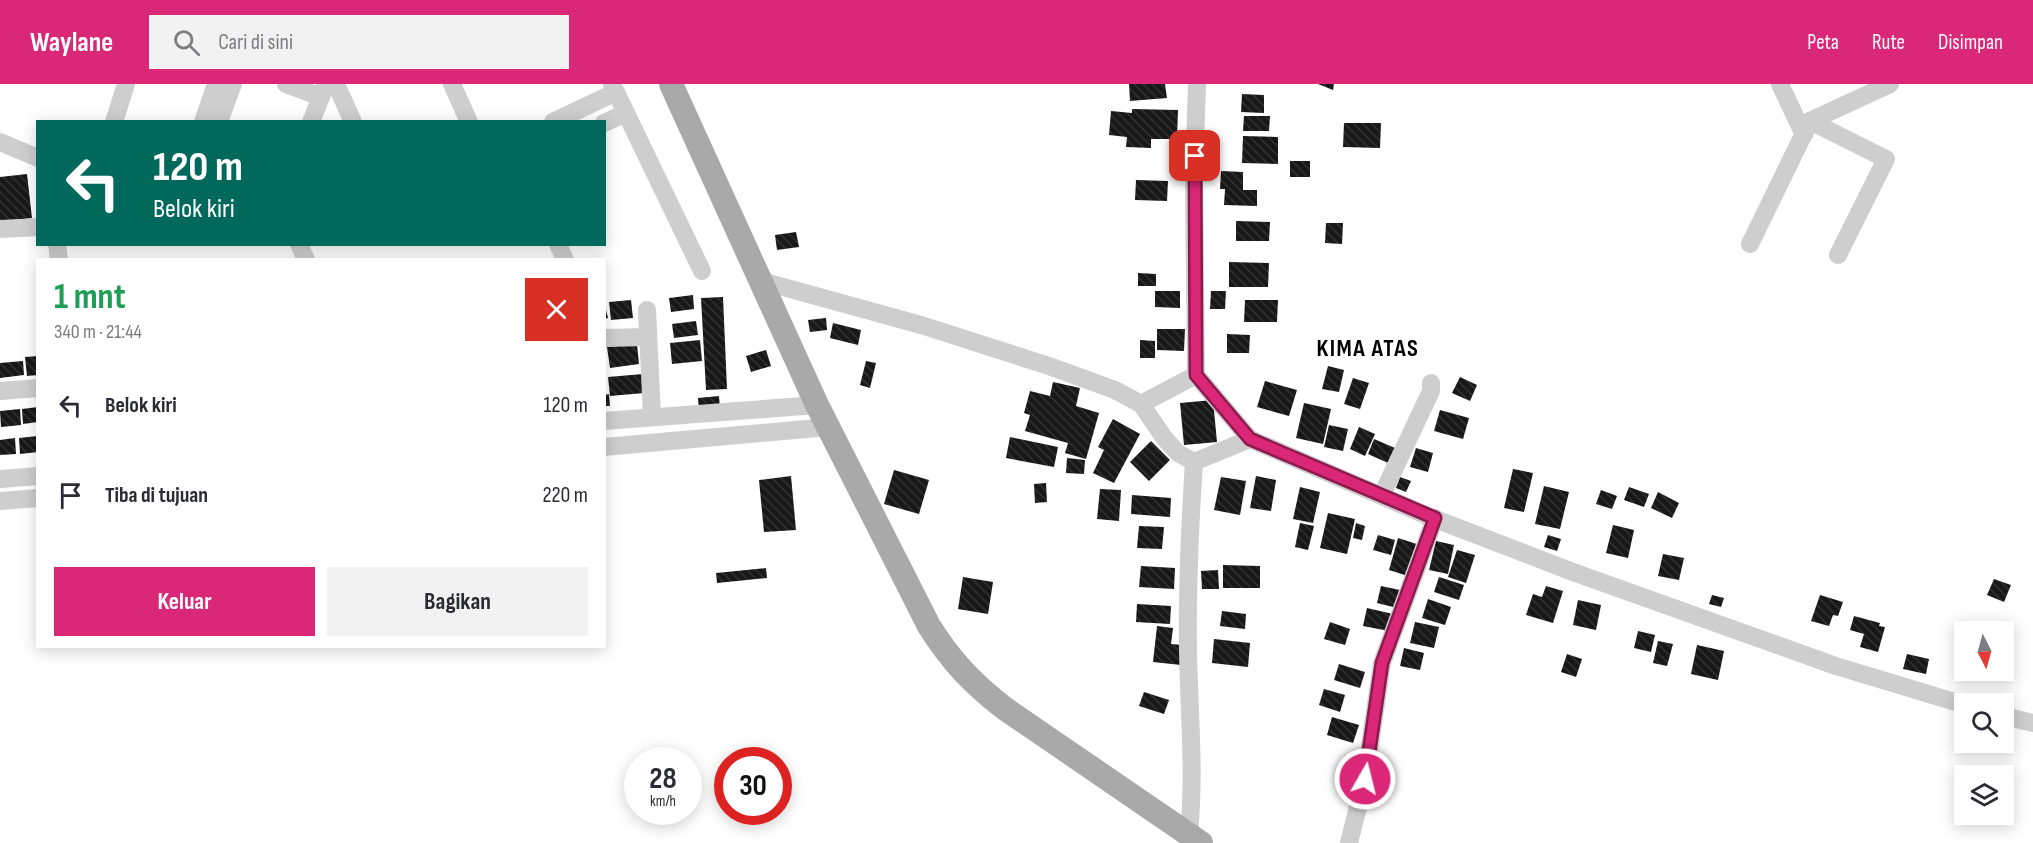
<!DOCTYPE html>
<html lang="id">
<head>
<meta charset="utf-8">
<style>
  body { margin:0; font-family:"Sofia Sans Condensed",sans-serif; background:#f2f2f3; color:#2b2b33; height:100vh; display:flex; flex-direction:column; font-size:22px; white-space:nowrap }
  * { box-sizing:border-box; margin:0 }
  p { font-size:20px; color:#7c7c81 }
  .icon { flex:none; width:33px; height:33px; fill:none; stroke:currentColor; stroke-width:2; stroke-linecap:round; stroke-linejoin:round }
  .map { position:relative; flex:1; overflow:hidden }
  .drawer { position:absolute; left:36px; top:174px; width:570px; height:390px; display:flex; flex-direction:column; background:#fff; border-radius:0px; box-shadow:0 3px 15px #0003 }
  .drawer>* { flex:none }
  .guide { position:absolute; left:36px; top:36px; width:570px; height:126px; border-radius:0px; box-shadow:0 3px 15px #0003; background:#00695c; color:#fff; overflow:hidden }
  .needle { width:39px; rotate:174deg }
  .tools { position:absolute; left:1954px; top:537px; display:grid; gap:12px }
  .tools a { display:grid; place-items:center; width:60px; height:60px; border-radius:0px; background:#fff; box-shadow:0 3px 15px #0003; font-size:30px }
  .speed { position:absolute; left:624px; top:663px; display:flex; gap:12px; font-size:30px; font-weight:700; text-align:center }
  .speed>* { display:grid; place-content:center; width:78px; height:78px; border-radius:50%; background:#fff; box-shadow:0 3px 15px #0003; line-height:1 }
  .speed small { font-size:15px; font-weight:400 }
  .speed .limit { border:9px solid #d22; background:#fff; color:#111 }
  .pin { position:absolute; display:grid; place-items:center; width:51px; height:51px; color:#fff; margin:-26px; border-radius:12px; box-shadow:0 3px 9px #0006 }
  .me { position:absolute; width:66px; margin:-33px; rotate:8deg; stroke-linejoin:round; filter:drop-shadow(0 0 4px #0008) }
  .turn { display:flex; align-items:center; gap:21px; height:126px; padding:0 18px; font-size:27px }
  .turn .icon { width:78px; height:78px; stroke-width:2.5 }
  .turn b { display:block; font-size:42px; line-height:51px }
  .round { display:grid; place-items:center; flex:none; width:63px; height:63px; border-radius:0px; background:#f2f2f3 }
  .headline { display:flex; align-items:center; justify-content:space-between; height:102px; padding:0 18px }
  h1 { font-size:36px; font-weight:700; line-height:45px; color:#1e9e55 }
  .action { display:flex; gap:12px; margin-top:auto; padding:12px 18px }
  .action a { flex:1; height:69px; border-radius:0px; background:#db2777; color:#fff; font-size:24px; font-weight:700; line-height:69px; text-align:center }
  .action a+a { background:#f2f2f3; color:#2b2b33 }
  ul { padding:0; list-style:none }
  li { display:flex; align-items:center; gap:18px; height:90px; padding:0 18px }
  li div { flex:1 }
  li b { display:block; font-size:22px }
  li em { font-style:normal }
  header { display:flex; align-items:center; gap:36px; box-sizing:border-box; height:84px; padding:0 30px; background:#db2777; color:#fff }
  header strong { font-size:28px }
  nav { display:flex; gap:33px; margin-inline-start:auto; font-size:21px }
  .search { width:420px; height:54px; background:#f2f2f3; display:flex; align-items:center; gap:15px; box-sizing:border-box; padding:0 21px; border-radius:0px; color:#7c7c81; font-size:22px }
  .map>svg:first-child { display:block }
  .building { fill:url(#building-back-hatch) }
  .lines { fill:none; stroke-linecap:round; stroke-linejoin:round }
  .minor { stroke:#cecece; stroke-width:18 }
  .major { stroke:#a9a9a9; stroke-width:24 }
  .route-casing { stroke:#8e194d; stroke-width:15 }
  .route { stroke:#db2777; stroke-width:10 }
  .labels { text-anchor:middle; dominant-baseline:central; stroke-width:6; stroke-linejoin:round; paint-order:stroke }
  .district-label { font-size:24px; font-weight:bold; letter-spacing:1.5px; fill:#000; stroke:#fff }
</style>
</head>
<body>
<header>
<strong>Waylane</strong>
<div class="search"><svg class="icon" aria-label="search" viewBox="0 0 24 24"><circle cx="10" cy="10" r="6"/><path d="M15 15l6 6"/></svg>Cari di sini</div>
<nav><a>Peta</a><a>Rute</a><a>Disimpan</a></nav>
</header>
<div class="map">
<svg width="2033" height="759" viewBox="0 0 2033 759">
  <defs>
    <pattern id="building-back-hatch" width="6" height="6" patternUnits="userSpaceOnUse" patternTransform="scale(1.5)"><rect width="6" height="6" fill="#181818"/><path d="M-1 5l2 2M0 0l6 6M5-1l2 2" fill="none" stroke="#313131"/></pattern>
  </defs>
  <rect width="100%" height="100%" fill="#fff"/>
  <g class="building">
    <path d="M1129 0H1165L1167 14 1130 17Z"/>
    <path d="M1318 0H1334L1333 6Z"/>
    <path d="M1242 10 1264 11V29L1241 28Z"/>
    <path d="M1132 25 1178 26 1177 55H1151V64L1126 63 1127 53 1109 51 1111 27 1132 29Z"/>
    <path d="M1244 32H1270L1269 47H1243Z"/>
    <path d="M1344 39H1381L1380 64 1343 63Z"/>
    <path d="M1243 52 1278 53V80L1242 79Z"/>
    <rect x="1290" y="77" width="20" height="16"/>
    <path d="M1221 87 1243 88V106H1257V122L1224 121 1225 105H1220Z"/>
    <path d="M27 90 32 134 0 138V93Z"/>
    <path d="M1136 96 1168 97 1167 117 1135 116Z"/>
    <path d="M1236 137 1270 138 1269 157H1236Z"/>
    <path d="M1326 139H1343L1342 160 1325 159Z"/>
    <path d="M796 148 799 163 777 166 775 151Z"/>
    <path d="M1229 178 1269 179 1268 203H1229Z"/>
    <path d="M1138 189 1156 190V202H1138Z"/>
    <path d="M1155 207H1180V224L1155 223Z"/>
    <path d="M1211 207H1226L1225 225H1210Z"/>
    <path d="M693 211 694 225 671 228 669 214Z"/>
    <path d="M723 213 727 305 706 306 701 214Z"/>
    <path d="M631 216 633 234 611 236 609 218Z"/>
    <path d="M1245 216H1278L1277 238H1244Z"/>
    <path d="M604 218 608 234 604 235Z"/>
    <path d="M826 234 827 246 810 248 808 236Z"/>
    <path d="M696 237 698 251 674 254 672 240Z"/>
    <path d="M833 239 861 246 858 261 830 254Z"/>
    <path d="M1157 245H1185L1184 267 1157 266Z"/>
    <path d="M1227 250 1250 251 1249 269H1227Z"/>
    <path d="M700 256 702 277 672 280 670 259Z"/>
    <path d="M1140 256 1155 257V274H1140Z"/>
    <path d="M637 260 639 280 610 284 607 263Z"/>
    <path d="M766 266 771 282 751 288 746 272Z"/>
    <path d="M38 272V291L27 292 25 273Z"/>
    <path d="M23 277 24 291 0 294V279Z"/>
    <path d="M866 277 876 279 870 304 860 301Z"/>
    <path d="M1328 282 1344 286 1339 308 1322 305Z"/>
    <path d="M643 290 644 309 610 312 608 293Z"/>
    <path d="M1460 293 1477 301 1470 317 1452 309Z"/>
    <path d="M1353 294 1369 299 1360 325 1344 320Z"/>
    <path d="M1265 297 1297 306 1289 332 1257 323Z"/>
    <path d="M1053 298 1080 304 1076 322 1099 329 1086 375 1065 369 1068 359 1025 347 1030 331 1024 329 1030 307 1050 312Z"/>
    <path d="M609 310 610 322H604V311Z"/>
    <path d="M719 312 720 326 699 328 698 314Z"/>
    <path d="M1213 316 1217 358 1184 361 1180 319Z"/>
    <path d="M1304 319 1331 325 1323 360 1296 354Z"/>
    <path d="M38 323V338L23 340 22 325Z"/>
    <path d="M20 325 21 341 1 343 0 327Z"/>
    <path d="M1440 326 1469 334 1463 355 1434 347Z"/>
    <path d="M1113 335 1140 350 1114 399 1093 389 1104 366 1098 363Z"/>
    <path d="M1329 341 1348 345 1343 367 1324 363Z"/>
    <path d="M1359 343 1375 350 1365 372 1350 365Z"/>
    <path d="M38 352V368L20 370 19 354Z"/>
    <path d="M1010 353 1058 363 1054 383 1006 374Z"/>
    <path d="M15 354 16 370 0 371V356Z"/>
    <path d="M1374 355 1395 364 1388 379 1368 370Z"/>
    <path d="M1151 357 1170 376 1149 397 1130 378Z"/>
    <path d="M1416 364 1433 369 1428 388 1410 383Z"/>
    <path d="M1067 374 1085 376 1084 390 1066 389Z"/>
    <path d="M1513 385 1533 389 1524 428 1504 424Z"/>
    <path d="M894 386 929 396 919 430 884 420Z"/>
    <path d="M791 392 796 446 764 448 759 396Z"/>
    <path d="M1256 392 1276 396 1271 427 1250 424Z"/>
    <path d="M1221 393 1246 397 1240 431 1214 426Z"/>
    <path d="M1400 393 1411 397 1406 408 1396 404Z"/>
    <path d="M1046 399 1047 418 1035 419 1034 400Z"/>
    <path d="M1544 402 1569 408 1560 445 1535 440Z"/>
    <path d="M1300 403 1320 408 1313 439 1293 435Z"/>
    <path d="M1629 403 1649 410 1644 423 1624 416Z"/>
    <path d="M1100 405 1121 406 1119 437 1097 435Z"/>
    <path d="M1601 406 1617 412 1612 425 1596 420Z"/>
    <path d="M1658 408 1679 419 1672 434 1651 424Z"/>
    <path d="M1132 411 1171 414 1170 433 1131 430Z"/>
    <path d="M1328 429 1355 435 1347 470 1320 464Z"/>
    <path d="M1300 439 1314 442 1308 466 1295 463Z"/>
    <path d="M1356 439 1365 442 1362 456 1353 454Z"/>
    <path d="M1613 441 1634 446 1628 474 1606 469Z"/>
    <path d="M1139 442 1164 443 1162 465 1137 464Z"/>
    <path d="M1378 451 1395 456 1391 471 1373 466Z"/>
    <path d="M1548 451 1561 455 1557 467 1544 463Z"/>
    <path d="M1398 454 1420 461 1411 493 1389 486Z"/>
    <path d="M1436 457 1454 461 1448 490 1429 486Z"/>
    <path d="M1457 466 1475 471 1466 499 1448 493Z"/>
    <path d="M1663 470 1684 474 1679 496 1658 492Z"/>
    <path d="M1223 481 1260 482V504H1223Z"/>
    <path d="M1141 482 1175 484 1174 505 1139 503Z"/>
    <path d="M766 484 767 494 717 499 716 489Z"/>
    <path d="M1218 486 1219 505H1202L1201 487Z"/>
    <path d="M963 493 993 498 988 530 958 525Z"/>
    <path d="M1439 493 1464 501 1459 516 1434 508Z"/>
    <path d="M1994 495 2011 501 2004 518 1987 511Z"/>
    <path d="M1381 502 1405 507 1401 525 1377 519Z"/>
    <path d="M1546 502 1563 507 1553 539 1526 531 1533 510 1542 513Z"/>
    <path d="M1712 511 1724 514 1721 523 1709 520Z"/>
    <path d="M1820 511 1843 518 1838 532 1833 531 1829 542 1811 537Z"/>
    <path d="M1428 515 1451 523 1445 541 1422 534Z"/>
    <path d="M1578 516 1601 521 1596 546 1573 541Z"/>
    <path d="M1137 520 1171 522 1170 540 1136 538Z"/>
    <path d="M1367 524 1393 530 1389 547 1363 542Z"/>
    <path d="M1222 527 1246 530 1245 545 1220 542Z"/>
    <path d="M1854 532 1880 539 1879 542 1885 543 1878 568 1860 563 1864 550 1850 546Z"/>
    <path d="M1330 538 1350 545 1345 561 1324 555Z"/>
    <path d="M1415 538 1439 543 1434 564 1410 559Z"/>
    <path d="M1157 542 1173 544 1171 560 1183 561 1181 581 1153 578Z"/>
    <path d="M1638 547 1655 551 1651 568 1634 564Z"/>
    <path d="M1214 555 1250 559 1248 583 1212 579Z"/>
    <path d="M1658 557 1673 560 1667 582 1653 579Z"/>
    <path d="M1697 561 1724 567 1718 596 1691 590Z"/>
    <path d="M1404 564 1424 569 1420 586 1400 582Z"/>
    <path d="M1964 569 1965 586H1978L1975 595 1959 591Z"/>
    <path d="M1567 570 1582 575 1576 593 1561 588Z"/>
    <path d="M1907 570 1929 575 1926 590 1903 585Z"/>
    <path d="M1339 580 1365 588 1360 604 1334 596Z"/>
    <path d="M1324 605 1345 611 1340 628 1319 621Z"/>
    <path d="M1144 608 1169 616 1164 630 1139 622Z"/>
    <path d="M1332 633 1359 641 1353 659 1327 651Z"/>
  </g>
  <g class="lines">
    <g class="minor">
      <path d="M286 0 321 13"/>
      <path d="M336 0 353 38"/>
      <path d="M452 0 469 38"/>
      <path d="M612 0 702 187"/>
      <path d="M1780 0 1804 51"/>
      <path d="M1810 37 1886 75 1838 171"/>
      <path d="M114 38 126 0"/>
      <path d="M203 38 216 0"/>
      <path d="M219 38 233 0"/>
      <path d="M311 38 326 0"/>
      <path d="M553 38 616 8"/>
      <path d="M604 39 626 29"/>
      <path d="M0 58 38 74"/>
      <path d="M0 145 38 143"/>
      <path d="M57 160 59 176"/>
      <path d="M299 160 306 176"/>
      <path d="M558 160 565 176"/>
      <path d="M1750 160 1810 37 1890 0"/>
      <path d="M761 197 921 241 1049 282 1115 306 1141 320 1165 355 1178 369 1194 378 1250 355 1430 433 1573 488 1836 582 1965 621"/>
      <path d="M647 226 652 332"/>
      <path d="M604 254 648 253"/>
      <path d="M1196 291 1250 355"/>
      <path d="M0 307 38 304"/>
      <path d="M1141 320 1196 291 1194 93 1197 0"/>
      <path d="M604 337 817 321"/>
      <path d="M604 363 829 343"/>
      <path d="M0 395 38 392"/>
      <path d="M1382 411 1431 307V299"/>
      <path d="M0 417 38 414"/>
      <path d="M2004 632 2033 639"/>
      <path d="M1189 750C1195 689 1189 627 1188 566 1187 503 1190 440 1194 378"/>
      <path d="M1349 759 1365 695 1382 579 1435 434"/>
    </g>
    <path class="major" d="M671 0 817 321 929 542C951 577 972 599 1004 624L1201 759"/>
  </g>
  <g class="lines">
    <g class="route-casing">
      <path id="route" d="M1195 72 1196 291 1250 355 1435 434 1382 579 1365 695"/>
    </g>
    <use href="#route" class="route"/>
  </g>
  <g class="labels">
    <g class="district-label">
      <text x="1368" y="264">KIMA ATAS</text>
    </g>
  </g>
</svg>
<div class="tools">
<a><svg class="needle" viewBox="-14 -14 28 28"><path d="M0-13l5 13h-10z" fill="#e53935"/><path d="M0 13l5-13h-10z" fill="#7c7c81"/></svg></a>
<a><svg class="icon" aria-label="search" viewBox="0 0 24 24"><circle cx="10" cy="10" r="6"/><path d="M15 15l6 6"/></svg></a>
<a><svg class="icon" aria-label="layers" viewBox="0 0 24 24"><path d="M12 4l9 5-9 5-9-5zM3 14l9 5 9-5"/></svg></a>
</div>
<div class="speed"><div>28<small>km/h</small></div><div class="limit">30</div></div>
<div class="pin" style="left:1195px;top:72px;background:#d93025"><svg class="icon" aria-label="arrive" viewBox="0 0 24 24"><path d="M6 21V4h12l-3 4 3 4H6"/></svg></div>
<svg class="me" style="left:1365px;top:695px" viewBox="-20 -20 40 40"><circle r="17" fill="#db2777" stroke="#fff" stroke-width="3"/><path d="M0-11L8 9 0 5-8 9z" fill="#fff"/></svg>
<div class="guide">
<div class="turn"><svg class="icon" aria-label="left" viewBox="0 0 24 24"><path d="M17 20v-9H6M10 6l-5 5 5 5"/></svg><div><b>120 m</b>Belok kiri</div></div>
</div>
<section class="drawer">
<div class="headline"><div><h1>1 mnt</h1><p>340 m · 21:44</p></div><a class="round" style="background:#d93025;color:#fff"><svg class="icon" aria-label="close" viewBox="0 0 24 24"><path d="M6 6l12 12M18 6L6 18"/></svg></a></div>
<ul>
<li><svg class="icon" aria-label="left" viewBox="0 0 24 24"><path d="M17 20v-9H6M10 6l-5 5 5 5"/></svg><div><b>Belok kiri</b></div><em>120 m</em></li>
<li><svg class="icon" aria-label="arrive" viewBox="0 0 24 24"><path d="M6 21V4h12l-3 4 3 4H6"/></svg><div><b>Tiba di tujuan</b></div><em>220 m</em></li>
</ul>
<div class="action"><a>Keluar</a><a>Bagikan</a></div>
</section>
</div>
</body>
</html>
